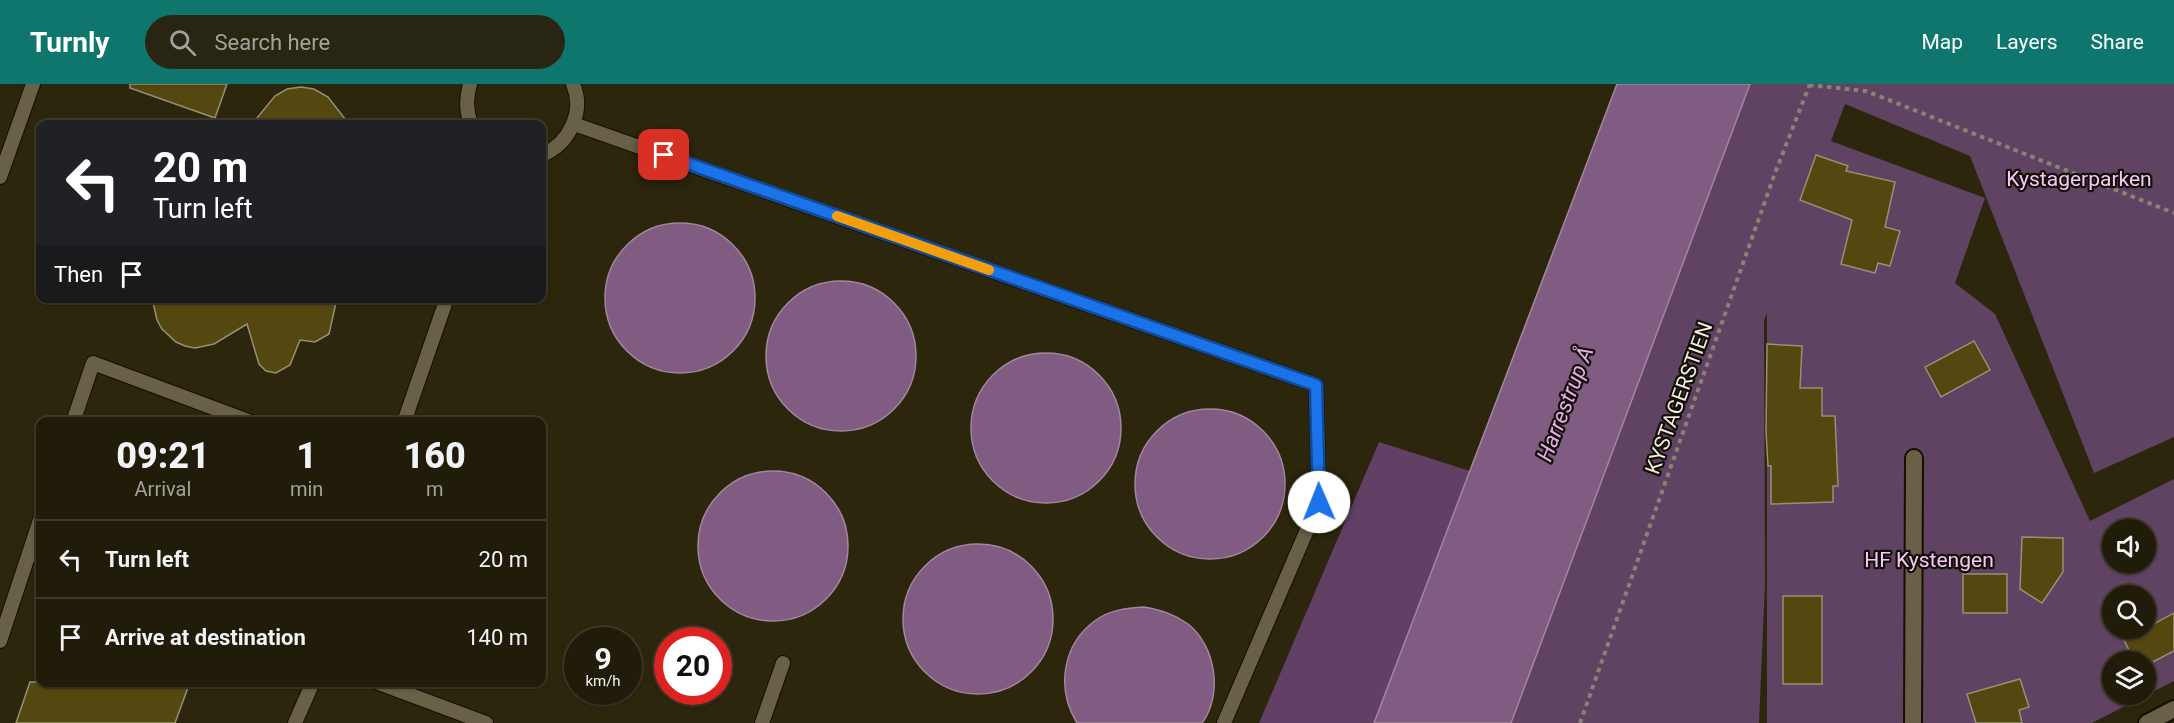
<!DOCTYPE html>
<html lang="en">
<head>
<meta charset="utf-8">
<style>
  body { margin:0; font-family:Roboto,sans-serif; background:#292513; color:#f1f3f6; height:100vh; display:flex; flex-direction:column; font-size:22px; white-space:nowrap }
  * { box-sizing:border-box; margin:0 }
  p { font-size:20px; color:#a2a19c }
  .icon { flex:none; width:33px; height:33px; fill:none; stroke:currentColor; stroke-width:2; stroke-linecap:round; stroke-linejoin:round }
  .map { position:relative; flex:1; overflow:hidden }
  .side { position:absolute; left:36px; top:333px; width:510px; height:270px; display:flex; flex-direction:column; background:#211c0a; border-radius:12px; box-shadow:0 2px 4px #0004,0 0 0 2px #3e3a2b }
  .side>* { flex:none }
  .guide { position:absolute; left:36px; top:36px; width:510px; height:183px; border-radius:12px; box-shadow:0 2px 4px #0004,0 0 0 2px #3e3a2b; background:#202124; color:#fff; overflow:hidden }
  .fabs { position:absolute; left:2102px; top:435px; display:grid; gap:12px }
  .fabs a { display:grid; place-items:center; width:54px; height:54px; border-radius:50%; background:#211c0a; box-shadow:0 2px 4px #0004,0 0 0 2px #3e3a2b; font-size:30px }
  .speed { position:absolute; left:564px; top:543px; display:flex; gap:12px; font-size:30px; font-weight:700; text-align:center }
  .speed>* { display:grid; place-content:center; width:78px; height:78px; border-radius:50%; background:#211c0a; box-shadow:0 2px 4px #0004,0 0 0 2px #3e3a2b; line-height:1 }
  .speed small { font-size:15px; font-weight:400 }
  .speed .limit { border:9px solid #d22; background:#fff; color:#111 }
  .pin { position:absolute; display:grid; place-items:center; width:51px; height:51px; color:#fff; margin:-26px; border-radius:12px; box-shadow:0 3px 9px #0006 }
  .me { position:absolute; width:66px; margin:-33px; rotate:359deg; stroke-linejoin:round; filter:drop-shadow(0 0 4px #0008) }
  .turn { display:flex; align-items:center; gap:21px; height:126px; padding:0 18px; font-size:27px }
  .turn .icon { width:78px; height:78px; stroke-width:2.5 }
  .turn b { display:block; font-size:42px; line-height:51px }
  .then { display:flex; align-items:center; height:57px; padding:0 18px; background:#0003; gap:12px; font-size:22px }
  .eta { display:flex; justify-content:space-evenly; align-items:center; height:102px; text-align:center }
  .eta b { font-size:36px; font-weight:800; line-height:42px }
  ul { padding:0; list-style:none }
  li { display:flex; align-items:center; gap:18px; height:78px; padding:0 18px; border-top:2px solid #3e3a2b }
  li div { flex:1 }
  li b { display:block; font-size:22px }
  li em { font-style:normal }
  header { display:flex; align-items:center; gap:36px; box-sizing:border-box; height:84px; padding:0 30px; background:#0f766e; color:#fff }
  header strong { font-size:28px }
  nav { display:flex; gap:33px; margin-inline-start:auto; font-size:21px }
  .search { width:420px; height:54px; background:#292513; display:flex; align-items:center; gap:15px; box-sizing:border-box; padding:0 21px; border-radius:33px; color:#a2a19c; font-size:22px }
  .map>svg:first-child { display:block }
  .green { fill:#604263; fill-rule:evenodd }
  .forest { fill:#623f64 }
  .water { fill:#805b82; stroke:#a2879e; stroke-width:1.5 }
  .building { fill:#544810; stroke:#979074; stroke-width:1.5 }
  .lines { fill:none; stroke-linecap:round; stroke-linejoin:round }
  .service-casing { stroke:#150f00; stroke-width:16 }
  .minor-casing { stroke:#150f00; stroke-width:20 }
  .path { stroke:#898470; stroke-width:4; stroke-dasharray:4.5 4.5; stroke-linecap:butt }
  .service { stroke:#686147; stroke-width:14 }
  .minor { stroke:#686147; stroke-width:16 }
  .route-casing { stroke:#114b97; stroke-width:15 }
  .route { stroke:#1a73e8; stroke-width:10 }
  .slow { stroke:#f59e0b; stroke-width:10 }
  .labels { text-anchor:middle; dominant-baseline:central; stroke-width:4.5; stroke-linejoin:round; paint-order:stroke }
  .park-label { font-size:21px; fill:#f6c8f9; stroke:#120f06 }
  .street-label { font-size:21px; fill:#f2eedf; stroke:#120f06 }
  .water-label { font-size:22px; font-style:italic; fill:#e5adea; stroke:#120f06 }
</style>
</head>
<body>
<header>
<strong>Turnly</strong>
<div class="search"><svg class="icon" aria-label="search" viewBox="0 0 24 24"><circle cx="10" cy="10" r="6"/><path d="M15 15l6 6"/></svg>Search here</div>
<nav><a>Map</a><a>Layers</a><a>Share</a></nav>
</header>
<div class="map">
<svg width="2174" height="639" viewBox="0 0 2174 639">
  <rect width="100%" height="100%" fill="#2c260d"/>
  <path class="green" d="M1750 0H2174V353L2094 389 1970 72 1845 20 1831 57 1985 114 1955 199 1995 230 2090 437 2174 395V597L2092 639H1767V229L1764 236 1765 500 1759 639H1511ZM2112 446H2145V478H2112ZM2112 512H2145V544H2112ZM2112 578H2145V610H2112Z"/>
  <path class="forest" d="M1379 358 1470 387 1374 639H1259Z"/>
  <g class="water">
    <path d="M1617 0H1750L1511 639H1374Z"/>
    <circle cx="680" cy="214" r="75"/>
    <circle cx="841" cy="272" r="75"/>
    <circle cx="1046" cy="344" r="75"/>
    <circle cx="1210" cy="400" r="75"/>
    <circle cx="773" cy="462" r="75"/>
    <circle cx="978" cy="535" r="75"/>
    <path d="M1144 523C1161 526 1174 530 1188 540 1216 562 1223 611 1202 639H1077C1056 605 1062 560 1096 536 1110 526 1127 524 1144 523Z"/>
  </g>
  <g class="building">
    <path d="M130 0H227L215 34 130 4Z"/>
    <path d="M301 3 314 5 328 13 349 40H252L275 12 287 5Z"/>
    <path d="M1816 71 1848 82 1846 87 1895 98 1885 143 1900 147 1890 182 1878 179 1875 189 1841 180 1852 136 1800 116Z"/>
    <path d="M152 214H337L329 250 315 258 300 256 290 281 276 289 266 287 259 280 247 240 214 260 195 264 185 262 176 258 162 245 157 236Z"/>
    <path d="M1974 257 1990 286 1941 313 1925 283Z"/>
    <path d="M1767 260 1802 262 1800 304H1822V332H1835L1838 402H1833V418L1771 420V382H1768L1766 347Z"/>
    <path d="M2022 453 2063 454V488L2042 519 2020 505Z"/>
    <rect x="1963" y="490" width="44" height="39"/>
    <rect x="1783" y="512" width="39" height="88"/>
    <path d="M2174 529V567L2145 582V578H2135L2124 556Z"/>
    <path d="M2020 595 2029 623 2019 626 2022 639H1976L1967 610Z"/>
    <path d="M30 598H190L175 639H16Z"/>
  </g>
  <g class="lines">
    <g class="service-casing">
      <g id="service">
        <path d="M470 0C466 15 466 26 471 40"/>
        <path d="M574 40 1316 301 1319 418 1224 639"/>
        <path d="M542 71C569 60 585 28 573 0"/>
        <path d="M0 93 33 0"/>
        <path d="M73 338 93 279 251 338"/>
        <path d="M404 338 447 214"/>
        <path d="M0 557 40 436"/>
        <path d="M376 598 486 639"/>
        <path d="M295 639 313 598"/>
        <path d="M762 639 783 579"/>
      </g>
    </g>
    <g class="minor-casing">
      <g id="minor">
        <path d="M1913 639 1914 374"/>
        <path d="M2147 639 2174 625"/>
      </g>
    </g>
    <g class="path">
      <path d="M1809 1 1866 7 2174 129"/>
      <path d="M1580 639 1775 89 1810 0"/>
    </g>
    <use href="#service" class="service"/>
    <use href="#minor" class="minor"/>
  </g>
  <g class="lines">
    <g class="route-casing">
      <path id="route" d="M664 71 1316 301 1319 418"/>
    </g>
    <use href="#route" class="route"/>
    <path class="slow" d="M837 132 989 186"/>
  </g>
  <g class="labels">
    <g class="park-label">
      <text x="2079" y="95">Kystagerparken</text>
      <text x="1929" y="476">HF Kystengen</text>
    </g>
    <g class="street-label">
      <text transform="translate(1679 314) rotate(-70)">KYSTAGERSTIEN</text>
    </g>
    <g class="water-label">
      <text transform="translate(1565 320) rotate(-69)">Harrestrup Å</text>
    </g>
  </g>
</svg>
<div class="fabs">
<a><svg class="icon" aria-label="sound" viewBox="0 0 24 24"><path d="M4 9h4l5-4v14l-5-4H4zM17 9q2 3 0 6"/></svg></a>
<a><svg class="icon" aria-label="search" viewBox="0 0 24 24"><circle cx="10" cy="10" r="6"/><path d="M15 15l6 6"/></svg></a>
<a><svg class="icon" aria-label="layers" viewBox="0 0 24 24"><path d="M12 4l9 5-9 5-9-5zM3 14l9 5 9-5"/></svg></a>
</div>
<div class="speed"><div>9<small>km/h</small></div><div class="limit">20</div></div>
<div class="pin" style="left:664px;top:71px;background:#d93025"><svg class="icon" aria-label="arrive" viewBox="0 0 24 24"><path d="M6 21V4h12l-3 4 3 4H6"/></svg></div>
<svg class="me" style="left:1319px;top:418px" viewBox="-20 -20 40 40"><circle r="19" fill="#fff"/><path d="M0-13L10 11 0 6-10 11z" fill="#1a73e8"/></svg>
<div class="guide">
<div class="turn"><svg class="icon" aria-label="left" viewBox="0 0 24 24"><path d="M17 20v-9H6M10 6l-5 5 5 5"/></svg><div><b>20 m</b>Turn left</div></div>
<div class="then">Then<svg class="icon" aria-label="arrive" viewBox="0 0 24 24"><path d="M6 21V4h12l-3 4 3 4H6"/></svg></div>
</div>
<section class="side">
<div class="eta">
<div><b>09:21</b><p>Arrival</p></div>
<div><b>1</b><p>min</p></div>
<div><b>160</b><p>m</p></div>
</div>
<ul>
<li><svg class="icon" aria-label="left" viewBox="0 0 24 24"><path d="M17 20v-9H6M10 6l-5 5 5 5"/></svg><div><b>Turn left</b></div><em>20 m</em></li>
<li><svg class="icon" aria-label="arrive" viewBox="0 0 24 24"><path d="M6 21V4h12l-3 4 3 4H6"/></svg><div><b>Arrive at destination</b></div><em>140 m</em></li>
</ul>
</section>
</div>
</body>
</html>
